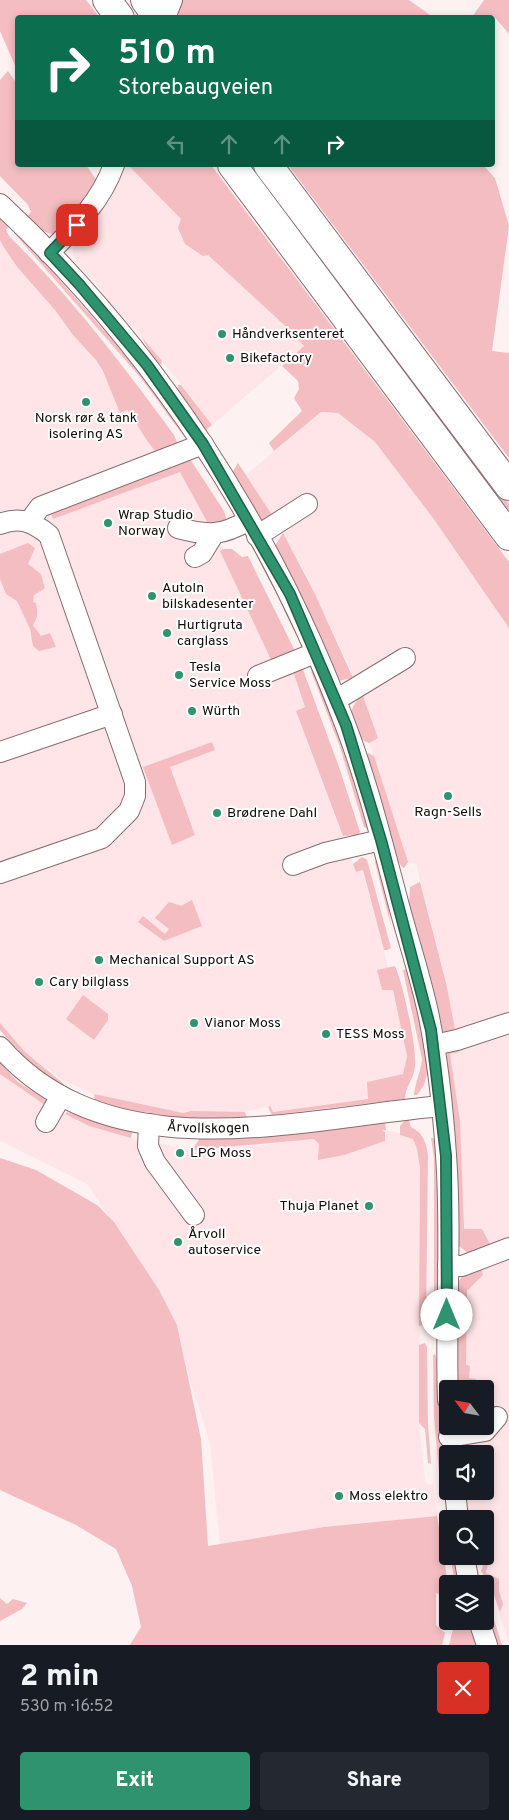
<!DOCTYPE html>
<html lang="en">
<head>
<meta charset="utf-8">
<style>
  body { margin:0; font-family:Overpass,sans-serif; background:#242831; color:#f1f3f6; height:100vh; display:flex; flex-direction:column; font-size:19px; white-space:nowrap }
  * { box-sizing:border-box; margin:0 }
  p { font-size:16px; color:#9ea1a6 }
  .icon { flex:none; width:28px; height:28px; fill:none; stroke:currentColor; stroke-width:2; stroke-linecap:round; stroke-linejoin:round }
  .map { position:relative; height:1645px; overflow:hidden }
  .drawer { display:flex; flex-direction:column; background:#171b24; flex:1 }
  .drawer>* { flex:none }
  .banner { position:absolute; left:15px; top:15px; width:480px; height:152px; border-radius:5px; box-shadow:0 2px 8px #0003; background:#0b6e4f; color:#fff; overflow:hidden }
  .needle { width:32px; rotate:301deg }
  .controls { position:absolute; left:439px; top:1380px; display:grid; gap:10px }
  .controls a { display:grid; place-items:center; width:55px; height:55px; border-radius:5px; background:#171b24; box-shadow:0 2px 8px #0003; font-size:25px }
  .pin { position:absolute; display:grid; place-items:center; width:42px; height:42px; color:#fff; margin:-21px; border-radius:10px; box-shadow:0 2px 8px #0006 }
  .me { position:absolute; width:55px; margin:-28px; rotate:0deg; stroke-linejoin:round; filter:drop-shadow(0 0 4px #0008) }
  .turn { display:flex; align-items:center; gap:18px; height:105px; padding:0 20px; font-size:22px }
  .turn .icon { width:65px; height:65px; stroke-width:2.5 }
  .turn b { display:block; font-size:35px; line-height:42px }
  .lanes { display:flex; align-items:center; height:48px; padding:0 20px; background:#0003; justify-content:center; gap:25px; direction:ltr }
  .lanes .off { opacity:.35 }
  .round { display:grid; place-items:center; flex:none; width:52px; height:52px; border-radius:5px; background:#242831 }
  .summary { display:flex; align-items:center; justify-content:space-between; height:85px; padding:0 20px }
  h1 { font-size:30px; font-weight:800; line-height:38px }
  .primary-button { display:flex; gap:10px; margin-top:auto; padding:10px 20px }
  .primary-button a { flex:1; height:58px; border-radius:5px; background:#2f936f; color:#fff; font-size:20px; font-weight:800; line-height:58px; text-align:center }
  .primary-button a+a { background:#242831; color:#f1f3f6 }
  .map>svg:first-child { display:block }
  .built { fill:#ffe5e7 }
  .green { fill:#f4bdc1 }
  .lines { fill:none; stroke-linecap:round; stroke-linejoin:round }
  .minor-casing { stroke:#886c6e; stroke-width:22 }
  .highway-casing { stroke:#886c6e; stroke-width:30 }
  .minor { stroke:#fff; stroke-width:20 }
  .highway { stroke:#fff; stroke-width:28 }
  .route-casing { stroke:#1f6048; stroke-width:12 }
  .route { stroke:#2f936f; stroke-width:9 }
  .poi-dot { fill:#2f936f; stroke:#fff; stroke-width:2 }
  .labels { text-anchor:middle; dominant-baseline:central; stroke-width:4; stroke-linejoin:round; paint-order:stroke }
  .poi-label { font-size:14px; fill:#140a0a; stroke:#fff; text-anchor:start }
  .street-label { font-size:14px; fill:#140a0a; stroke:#fff }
</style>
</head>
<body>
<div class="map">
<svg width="509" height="1645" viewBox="0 0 509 1645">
  <rect width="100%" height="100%" fill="#fef1f1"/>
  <g class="built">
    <path d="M123 165H128L181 219 202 256 208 255 293 332 304 346 212 425 195 401 143 338 108 301 99 287 76 263 73 255V246L81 232Z"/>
    <path d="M0 240 18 268 55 310 73 335 96 360 103 371 120 412 127 410 131 415 143 431 151 447 169 451 223 549 221 552 272 662 294 674 305 707 296 711 356 872 362 869 384 950 407 1056 403 1074 367 1082 368 1099 272 1112 270 1106 245 1112 222 1113 191 1111 183 1113 129 1103 94 1094 64 1081 25 1052 0 1023Z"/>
    <path d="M321 412 338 413 375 442 433 518 509 628V1238L481 1250 464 1249 460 1121 450 1054 459 1051 446 983 416 864 408 862 369 743 378 737 363 696 305 573 274 518 246 475Z"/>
    <path d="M0 1074 45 1105 89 1126 131 1138 192 1150 257 1146 380 1129 405 1134 413 1139 417 1149 420 1168 419 1423 425 1480 429 1485 433 1484 437 1516 324 1527 220 1544 210 1444 187 1370 177 1325 159 1290 87 1184 0 1141Z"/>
    <path d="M509 1257V1644L491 1586 481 1571 483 1566 481 1556H485V1519H471L462 1491H485V1454H458L456 1426H485V1389H455L459 1281 462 1276Z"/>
  </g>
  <g class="green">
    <path d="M0 0H86L99 17 18 18 17 70 0 31Z"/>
    <path d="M182 0H409L433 17 180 18 178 12Z"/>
    <path d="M484 0H509V34L493 15 492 17H472Z"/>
    <path d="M8 71 17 84 18 165H86L99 184 57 234C44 235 35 226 27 216L31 212 28 205 0 176V80Z"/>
    <path d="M128 165H211L509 562V628L433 518 375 442 338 413 321 412 274 451 269 443 302 411 294 398 299 389 298 381 282 366 304 346 292 332 208 255 203 256 185 244 178 228 181 219Z"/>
    <path d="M243 165H255L355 299 348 305Z"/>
    <path d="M288 165H483L495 178 509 226 492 351 509 353V458Z"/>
    <path d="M0 214 9 226 6 230 9 236C70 296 123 365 174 435L178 445 159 454C146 444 139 424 127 410L120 413 103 371 96 360 73 335 55 310 18 268 3 246 0 240Z"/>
    <path d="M16 230 123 352 160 398 182 434 141 378 14 233Z"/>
    <path d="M141 336 162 361 161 365 154 359Z"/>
    <path d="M178 385H181L212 425 205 431 177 392Z"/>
    <path d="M437 409 509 504V519L431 414Z"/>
    <path d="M190 459 224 511 227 521 211 529 180 472 53 519 50 510Z"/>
    <path d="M238 463 274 518 261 520 232 473Z"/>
    <path d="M283 533 315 594 353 678 338 681 276 551V544Z"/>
    <path d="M28 543 35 548 28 564 41 574 45 588 34 595 33 602 36 603C38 612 38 618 33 625L41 636 50 633 56 647 39 651 33 646 30 629 17 601 6 594 0 579V554Z"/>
    <path d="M223 549H232L242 557 248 556 295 651 272 662 220 551Z"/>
    <path d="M302 667 339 767 360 832 358 835 343 836 296 711 305 707 294 674 284 677 282 674Z"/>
    <path d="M311 671 317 675 333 715 369 827 368 829 364 827 340 747Z"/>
    <path d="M363 696 378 738 369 743C349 736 344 706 363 696Z"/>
    <path d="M212 742 215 750 170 767 195 835 172 845 143 767Z"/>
    <path d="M368 753 374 756 408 862 404 868C392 861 372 776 366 758Z"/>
    <path d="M362 857 367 860 391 948 387 950H384L363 870 356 872 353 864Z"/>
    <path d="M377 857 387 896 391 926 375 862Z"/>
    <path d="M420 882 446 983 456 1034C447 1035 442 1036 438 1027L409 902 410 887Z"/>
    <path d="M192 900 202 926 164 941 138 922 143 916 165 934 169 929 155 918 169 902 181 906Z"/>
    <path d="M395 966C403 983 417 1048 415 1066 414 1079 405 1087 405 1099L272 1115 268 1107 270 1106 273 1112 368 1099 367 1082 403 1074 407 1056 393 990H382L377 970Z"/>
    <path d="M408 969 429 1067 424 1085 417 1095H414C415 1083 421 1071 422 1059L403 970Z"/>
    <path d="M83 995 108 1014V1020L94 1040 66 1019Z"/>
    <path d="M0 1023 25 1052 64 1084 62 1086 28 1061 0 1030Z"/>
    <path d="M458 1048 459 1052 450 1054 460 1121 464 1229H482L491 1246 468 1253 459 1246 457 1238 444 1061 449 1050Z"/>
    <path d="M0 1063 18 1082 46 1100 45 1105 0 1074Z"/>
    <path d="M94 1094 183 1113 191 1111 245 1112 247 1118 208 1122 155 1117 95 1101Z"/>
    <path d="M67 1112 97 1123 132 1132 131 1138 89 1126 65 1114Z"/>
    <path d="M408 1117 411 1127C423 1133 426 1142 428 1155L426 1324 419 1326 420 1168 417 1149 413 1139 400 1135V1126Z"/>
    <path d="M385 1121 386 1130H382L385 1132V1141L344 1155 318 1160 319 1144 314 1139 192 1150 200 1138Z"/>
    <path d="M431 1138H436L439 1214 438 1318 434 1319V1158Z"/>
    <path d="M0 1158 36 1170 97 1205 114 1222 159 1290 177 1325 201 1439 208 1546 324 1527 437 1516 448 1584 447 1597 436 1593V1625L445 1633 442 1645H130L141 1627 132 1586 116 1549 76 1525 0 1490Z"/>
    <path d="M481 1268 483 1275 467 1291 466 1365 470 1366 469 1378 476 1379 479 1389H455L456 1287 462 1276Z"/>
    <path d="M425 1343 427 1347 428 1424 431 1464 428 1463 425 1429 419 1423V1345Z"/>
    <path d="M435 1354 438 1362 442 1476V1483L440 1484 434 1417 433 1355Z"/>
    <path d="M485 1532 490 1555 486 1573 499 1579V1591L503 1604 500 1612 491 1586 481 1571 483 1566 481 1556H485Z"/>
    <path d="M450 1556H455L461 1581 455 1583Z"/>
    <path d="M485 1591 502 1645H495L485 1612Z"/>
    <path d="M0 1598 7 1604 13 1599 27 1603 22 1609 0 1621Z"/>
    <path d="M455 1621H469L476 1645H449Z"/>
  </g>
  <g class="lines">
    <g class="minor-casing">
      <g id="minor">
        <path d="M165 18 172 0"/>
        <path d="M0 204C153 346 272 528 345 724 367 781 382 842 398 902 408 940 421 978 429 1017 438 1062 443 1109 446 1155 452 1236 445 1319 448 1400"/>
        <path d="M49 253C76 226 101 201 114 165"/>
        <path d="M29 522 40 507 203 444"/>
        <path d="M0 524C20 516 33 522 49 535L135 782V796L129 811 102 838 0 873"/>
        <path d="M178 528C208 536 222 536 249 520"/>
        <path d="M257 536 307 504"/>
        <path d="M195 557 202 553 213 535"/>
        <path d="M258 676 315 653"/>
        <path d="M336 700 405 658"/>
        <path d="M0 752 112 714"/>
        <path d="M293 865 325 853 381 840"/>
        <path d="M434 1045 457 1040 509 1023"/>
        <path id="s1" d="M0 1047C111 1173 296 1119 441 1106"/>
        <path d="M46 1122 61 1096"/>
        <path d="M149 1124 148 1146 155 1162 194 1215"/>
        <path d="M448 1266H462L509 1248"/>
        <path d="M449 1437 485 1431 497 1417"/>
        <path d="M455 1491 458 1519"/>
        <path d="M464 1556 469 1584"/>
        <path d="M479 1621 487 1645"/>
      </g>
    </g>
    <g class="highway-casing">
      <g id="highway">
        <path d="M107 0 120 18"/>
        <path d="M145 0 158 18"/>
        <path d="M232 165 509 536"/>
        <path d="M268 165 509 486"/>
      </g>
    </g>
    <use href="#minor" class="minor"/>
    <use href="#highway" class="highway"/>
  </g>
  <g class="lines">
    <g class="route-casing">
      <path id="route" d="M77 225 50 253 79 284 147 365 203 444 290 594 346 725 381 840 431 1030 446 1156 447 1315"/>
    </g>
    <use href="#route" class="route"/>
  </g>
  <g class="poi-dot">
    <circle cx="222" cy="334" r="5"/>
    <circle cx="230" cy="358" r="5"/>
    <circle cx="86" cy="402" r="5"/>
    <circle cx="108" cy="523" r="5"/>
    <circle cx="152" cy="596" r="5"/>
    <circle cx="167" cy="633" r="5"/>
    <circle cx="179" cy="675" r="5"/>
    <circle cx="192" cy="711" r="5"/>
    <circle cx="448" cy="796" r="5"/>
    <circle cx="217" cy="813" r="5"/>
    <circle cx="99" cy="960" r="5"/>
    <circle cx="39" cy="982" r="5"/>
    <circle cx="194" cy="1023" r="5"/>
    <circle cx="326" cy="1034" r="5"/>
    <circle cx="180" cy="1153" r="5"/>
    <circle cx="369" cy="1206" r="5"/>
    <circle cx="178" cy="1242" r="5"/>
    <circle cx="339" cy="1496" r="5"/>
  </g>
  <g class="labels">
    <g class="poi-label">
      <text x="232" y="334">Håndverksenteret</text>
      <text x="240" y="358">Bikefactory</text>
      <text x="86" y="418" text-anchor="middle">Norsk rør &amp; tank<tspan x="86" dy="16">isolering AS</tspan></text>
      <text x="118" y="515">Wrap Studio<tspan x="118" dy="16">Norway</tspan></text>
      <text x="162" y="588">AutoIn<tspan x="162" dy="16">bilskadesenter</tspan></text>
      <text x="177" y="625">Hurtigruta<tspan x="177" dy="16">carglass</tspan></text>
      <text x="189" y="667">Tesla<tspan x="189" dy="16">Service Moss</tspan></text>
      <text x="202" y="711">Würth</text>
      <text x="448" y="812" text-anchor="middle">Ragn-Sells</text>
      <text x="227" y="813">Brødrene Dahl</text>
      <text x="109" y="960">Mechanical Support AS</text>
      <text x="49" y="982">Cary bilglass</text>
      <text x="204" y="1023">Vianor Moss</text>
      <text x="336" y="1034">TESS Moss</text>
      <text x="190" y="1153">LPG Moss</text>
      <text x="359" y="1206" text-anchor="end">Thuja Planet</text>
      <text x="188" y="1234">Årvoll<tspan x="188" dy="16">autoservice</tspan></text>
      <text x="349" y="1496">Moss elektro</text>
    </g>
    <g class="street-label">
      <text stroke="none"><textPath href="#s1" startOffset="231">Årvollskogen</textPath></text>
    </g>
  </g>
</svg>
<div class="controls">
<a><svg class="needle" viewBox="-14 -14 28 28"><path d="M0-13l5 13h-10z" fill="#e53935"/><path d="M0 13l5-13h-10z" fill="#9ea1a6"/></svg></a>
<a><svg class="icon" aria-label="sound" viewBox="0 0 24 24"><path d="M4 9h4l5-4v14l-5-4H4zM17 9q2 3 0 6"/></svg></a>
<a><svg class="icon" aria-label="search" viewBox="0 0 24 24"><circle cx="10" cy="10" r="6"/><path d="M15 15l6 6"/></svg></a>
<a><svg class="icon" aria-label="layers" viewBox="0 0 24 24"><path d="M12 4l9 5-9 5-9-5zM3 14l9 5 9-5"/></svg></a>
</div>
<div class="pin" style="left:77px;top:225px;background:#d93025"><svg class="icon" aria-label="arrive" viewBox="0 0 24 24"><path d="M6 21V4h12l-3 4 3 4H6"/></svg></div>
<svg class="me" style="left:447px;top:1315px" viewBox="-20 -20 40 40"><circle r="19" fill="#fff"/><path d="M0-13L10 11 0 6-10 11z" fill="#2f936f"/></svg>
<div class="banner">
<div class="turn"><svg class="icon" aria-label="right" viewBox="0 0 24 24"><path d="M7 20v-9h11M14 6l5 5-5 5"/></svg><div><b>510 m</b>Storebaugveien</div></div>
<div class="lanes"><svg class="icon off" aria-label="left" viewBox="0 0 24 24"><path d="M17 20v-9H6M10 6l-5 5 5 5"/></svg><svg class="icon off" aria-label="ahead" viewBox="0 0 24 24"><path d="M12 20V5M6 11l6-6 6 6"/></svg><svg class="icon off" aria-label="ahead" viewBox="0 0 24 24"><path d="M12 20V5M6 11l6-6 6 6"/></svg><svg class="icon" aria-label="right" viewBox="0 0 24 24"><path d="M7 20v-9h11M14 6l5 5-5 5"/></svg></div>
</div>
</div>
<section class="drawer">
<div class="summary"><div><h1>2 min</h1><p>530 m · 16:52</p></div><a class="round" style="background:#d93025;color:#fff"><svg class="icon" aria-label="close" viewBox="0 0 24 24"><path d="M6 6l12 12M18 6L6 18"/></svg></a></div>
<div class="primary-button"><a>Exit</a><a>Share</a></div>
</section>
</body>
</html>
